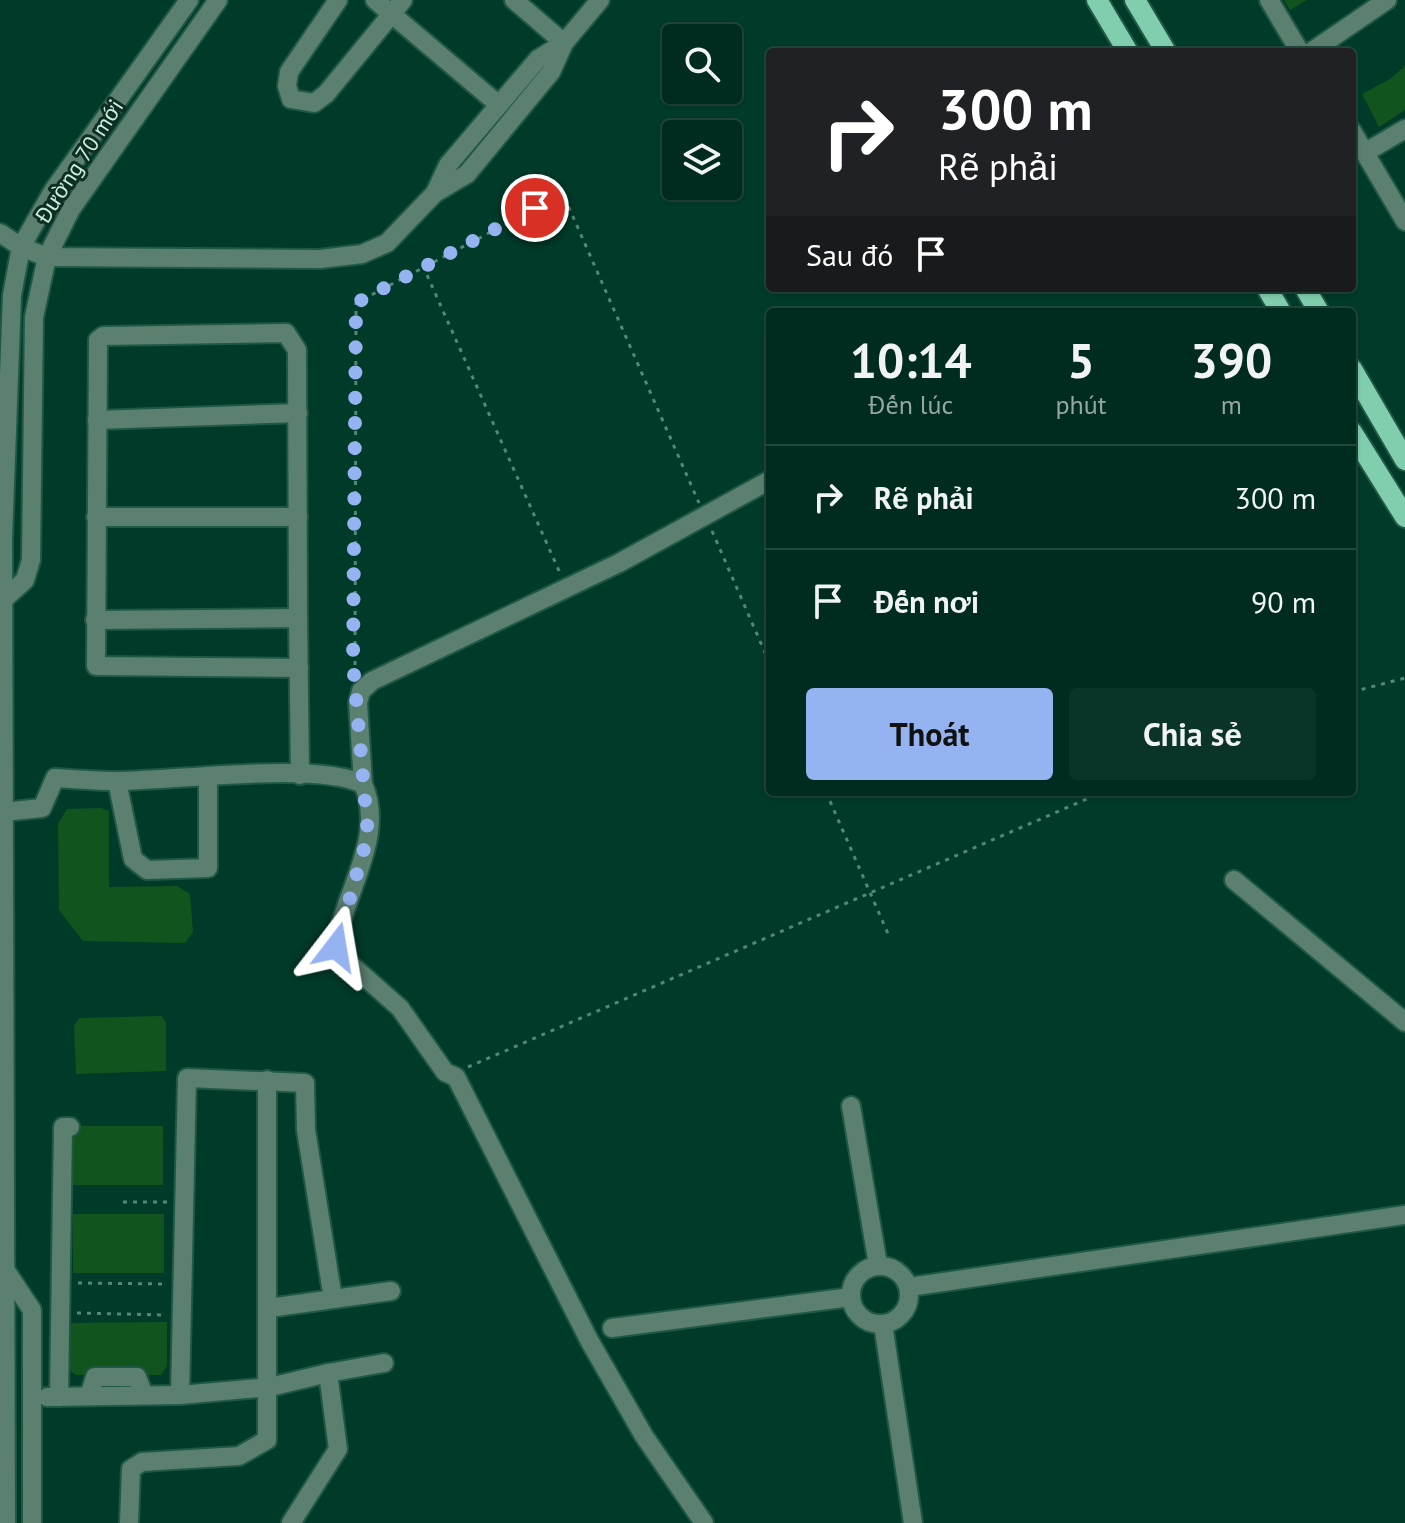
<!DOCTYPE html>
<html lang="vi">
<head>
<meta charset="utf-8">
<style>
  body { margin:0; font-family:"PT Sans",sans-serif; background:#0a3428; color:#f1f3f6; height:100vh; display:flex; flex-direction:column; font-size:30px; white-space:nowrap }
  * { box-sizing:border-box; margin:0 }
  p { font-size:26px; color:#95a7a4 }
  .icon { flex:none; width:44px; height:44px; fill:none; stroke:currentColor; stroke-width:2; stroke-linecap:round; stroke-linejoin:round }
  .map { position:relative; flex:1; overflow:hidden }
  .sheet { position:absolute; left:766px; top:308px; width:590px; height:488px; display:flex; flex-direction:column; background:#002c1f; border-radius:8px; box-shadow:0 2px 6px #0004,0 0 0 2px #22483d }
  .sheet>* { flex:none }
  .top-card { position:absolute; left:766px; top:48px; width:590px; height:244px; border-radius:8px; box-shadow:0 2px 6px #0004,0 0 0 2px #22483d; background:#202124; color:#fff; overflow:hidden }
  .buttons { position:absolute; left:662px; top:24px; display:grid; gap:16px }
  .buttons a { display:grid; place-items:center; width:80px; height:80px; border-radius:8px; background:#002c1f; box-shadow:0 2px 6px #0004,0 0 0 2px #22483d; font-size:40px }
  .pin { position:absolute; display:grid; place-items:center; width:68px; height:68px; color:#fff; margin:-34px; border:4px solid #fff; border-radius:50%; box-shadow:0 2px 8px #0007 }
  .me { position:absolute; width:88px; margin:-44px; rotate:14deg; stroke-linejoin:round; filter:drop-shadow(0 0 6px #0008) }
  .turn { display:flex; align-items:center; gap:28px; height:168px; padding:0 40px; font-size:36px }
  .turn .icon { width:104px; height:104px; stroke-width:2.5 }
  .turn b { display:block; font-size:56px; line-height:68px }
  .then { display:flex; align-items:center; height:76px; padding:0 40px; background:#0003; gap:16px; font-size:30px }
  .eta { display:flex; justify-content:space-evenly; align-items:center; height:136px; text-align:center }
  .eta b { font-size:48px; font-weight:600; line-height:56px }
  .primary-button { display:flex; gap:16px; margin-top:auto; padding:16px 40px }
  .primary-button a { flex:1; height:92px; border-radius:8px; background:#95b2f1; color:#111; font-size:32px; font-weight:600; line-height:92px; text-align:center }
  .primary-button a+a { background:#0a3428; color:#f1f3f6 }
  ul { padding:0; list-style:none }
  li { display:flex; align-items:center; gap:24px; height:104px; padding:0 40px; border-top:2px solid #22483d }
  li div { flex:1 }
  li b { display:block; font-size:30px }
  li em { font-style:normal }
  .map>svg:first-child { display:block }
  .building { fill:#12541e }
  .lines { fill:none; stroke-linecap:round; stroke-linejoin:round }
  .minor-casing { stroke:#205846; stroke-width:22 }
  .major-casing { stroke:#205846; stroke-width:24 }
  .path { stroke:#528875; stroke-width:3; stroke-dasharray:4 6; stroke-linecap:butt }
  .minor { stroke:#5b8070; stroke-width:18 }
  .major { stroke:#80ceae; stroke-width:20 }
  .route { stroke:#95b2f1; stroke-width:14; stroke-dasharray:0 25.2 }
  .labels { text-anchor:middle; dominant-baseline:central; stroke-width:6; stroke-linejoin:round; paint-order:stroke }
  .street-label { font-size:22px; fill:#c5f2de; stroke:#0f2d22 }
</style>
</head>
<body>
<div class="map">
<svg width="1405" height="1523" viewBox="0 0 1405 1523">
  <rect width="100%" height="100%" fill="#003b29"/>
  <g class="building">
    <path d="M1284 0H1307L1290 10Z"/>
    <path d="M1405 66V110L1379 127 1362 94 1390 79Z"/>
    <path d="M101 808 109 811V887L177 886 190 894 193 932 185 943 83 941 59 910 58 824 67 809Z"/>
    <path d="M162 1016 166 1023V1071L76 1074 74 1026 79 1018Z"/>
    <rect x="72" y="1126" width="91" height="59"/>
    <rect x="73" y="1214" width="91" height="59"/>
    <path d="M167 1322V1366L161 1375H76L66 1368V1323Z"/>
  </g>
  <g class="lines">
    <g class="minor-casing">
      <g id="minor">
        <path d="M338 0 289 72 287 86 291 99 314 103 326 94 403 0"/>
        <path d="M375 0 499 105"/>
        <path d="M514 0 564 43"/>
        <path d="M1269 0 1300 52"/>
        <path d="M1311 52 1387 0"/>
        <path d="M1352 131 1405 221"/>
        <path d="M1366 152 1405 129"/>
        <path d="M435 193 448 165 538 59 564 43"/>
        <path d="M0 233 21 247 47 257 320 259 362 254 387 243 435 193 467 174 551 72 564 43 600 0"/>
        <path d="M97 420 298 413"/>
        <path d="M96 517H298"/>
        <path d="M4 599 25 580 31 560 34 317 47 257 71 209 218 0"/>
        <path d="M298 618 297 350 286 333 103 336 98 340 96 666 299 668"/>
        <path d="M95 620 298 618 300 775"/>
        <path d="M117 781 133 859 147 870 208 868V777"/>
        <path d="M363 784 358 703 361 691 372 681 619 563 770 480"/>
        <path d="M3 812 42 808 55 778C75 779 96 781 117 781 177 781 314 761 363 784 387 837 342 895 336 947L341 956 400 1008 445 1072 456 1077 589 1340 644 1436 704 1523"/>
        <path d="M1234 880 1405 1022"/>
        <path d="M851 1106 878 1265"/>
        <circle cx="880" cy="1295" r="29"/>
        <path d="M6 1271 32 1310V1523"/>
        <path d="M909 1287 1405 1215"/>
        <path d="M269 1308 391 1291"/>
        <path d="M883 1324 913 1523"/>
        <path d="M612 1328 851 1297"/>
        <path d="M328 1373 384 1363"/>
        <path d="M89 1396 95 1377H137L144 1395"/>
        <path d="M47 1397 180 1395"/>
        <path d="M59 1397 63 1127H70"/>
        <path d="M6 1523 3 538 12 295 21 247 53 191 189 0"/>
        <path d="M129 1523 131 1469 142 1462 239 1456 267 1440V1080"/>
        <path d="M291 1523 338 1449 328 1373 270 1387 180 1395 187 1078 305 1083 306 1130 333 1299"/>
      </g>
    </g>
    <g class="major-casing">
      <g id="major">
        <path d="M1097 0 1128 52"/>
        <path d="M1135 0 1166 52"/>
        <path d="M1267 288 1281 312"/>
        <path d="M1305 288 1319 312"/>
        <path d="M1352 369 1405 460"/>
        <path d="M1352 432 1405 517"/>
      </g>
    </g>
    <g class="path">
      <path d="M423 266 560 573"/>
      <path d="M712 531 770 664"/>
      <path d="M355 675 356 303 563 194 699 503"/>
      <path d="M1352 692 1405 678"/>
      <path d="M826 792 889 936"/>
      <path d="M468 1067 1103 792"/>
      <path d="M123 1202H167"/>
      <path d="M78 1283 166 1284"/>
      <path d="M77 1313 166 1315"/>
    </g>
    <use href="#minor" class="minor"/>
    <use href="#major" class="major"/>
  </g>
  <g class="lines">
    <path class="route" d="M336 947 368 835 353 663 356 303 535 208"/>
  </g>
  <g class="labels">
    <g class="street-label">
      <text transform="translate(79 161) rotate(-57)">Đường 70 mới</text>
    </g>
  </g>
</svg>
<div class="buttons">
<a><svg class="icon" aria-label="search" viewBox="0 0 24 24"><circle cx="10" cy="10" r="6"/><path d="M15 15l6 6"/></svg></a>
<a><svg class="icon" aria-label="layers" viewBox="0 0 24 24"><path d="M12 4l9 5-9 5-9-5zM3 14l9 5 9-5"/></svg></a>
</div>
<div class="pin" style="left:535px;top:208px;background:#d93025"><svg class="icon" aria-label="arrive" viewBox="0 0 24 24"><path d="M6 21V4h12l-3 4 3 4H6"/></svg></div>
<svg class="me" style="left:336px;top:947px" viewBox="-20 -20 40 40"><path d="M0-17L14 15 0 8-14 15z" fill="#95b2f1" stroke="#fff" stroke-width="4"/></svg>
<div class="top-card">
<div class="turn"><svg class="icon" aria-label="right" viewBox="0 0 24 24"><path d="M7 20v-9h11M14 6l5 5-5 5"/></svg><div><b>300 m</b>Rẽ phải</div></div>
<div class="then">Sau đó<svg class="icon" aria-label="arrive" viewBox="0 0 24 24"><path d="M6 21V4h12l-3 4 3 4H6"/></svg></div>
</div>
<section class="sheet">
<div class="eta">
<div><b>10:14</b><p>Đến lúc</p></div>
<div><b>5</b><p>phút</p></div>
<div><b>390</b><p>m</p></div>
</div>
<ul>
<li><svg class="icon" aria-label="right" viewBox="0 0 24 24"><path d="M7 20v-9h11M14 6l5 5-5 5"/></svg><div><b>Rẽ phải</b></div><em>300 m</em></li>
<li><svg class="icon" aria-label="arrive" viewBox="0 0 24 24"><path d="M6 21V4h12l-3 4 3 4H6"/></svg><div><b>Đến nơi</b></div><em>90 m</em></li>
</ul>
<div class="primary-button"><a>Thoát</a><a>Chia sẻ</a></div>
</section>
</div>
</body>
</html>
